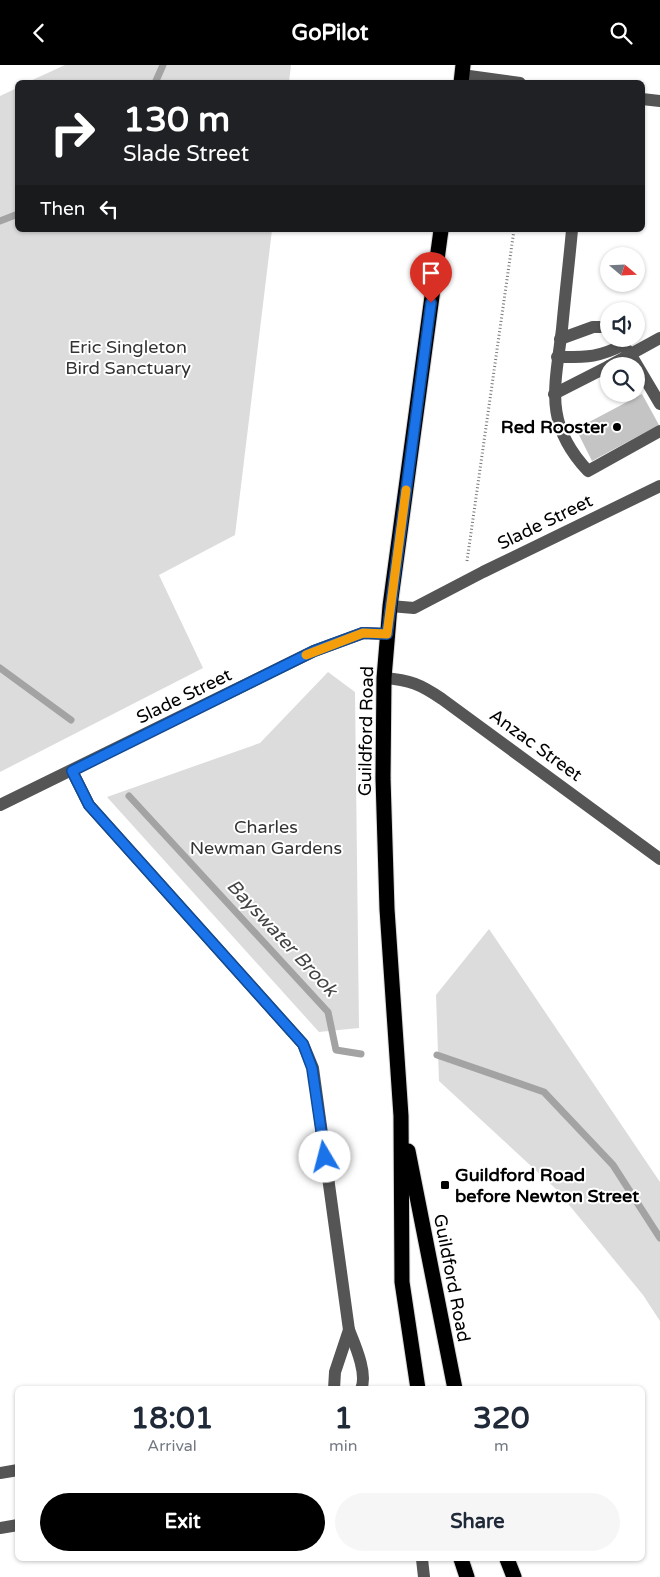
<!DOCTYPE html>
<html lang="en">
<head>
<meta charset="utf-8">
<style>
  body { margin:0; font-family:"Varela Round",sans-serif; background:#f6f6f7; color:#1f2937; height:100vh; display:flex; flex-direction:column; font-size:19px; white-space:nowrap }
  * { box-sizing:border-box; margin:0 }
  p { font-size:16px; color:#747a83 }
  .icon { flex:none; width:28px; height:28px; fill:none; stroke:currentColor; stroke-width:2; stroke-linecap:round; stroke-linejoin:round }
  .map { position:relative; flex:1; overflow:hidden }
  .panel { position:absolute; left:15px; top:1321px; width:630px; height:175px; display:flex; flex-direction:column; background:#fff; border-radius:8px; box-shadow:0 1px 4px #0004 }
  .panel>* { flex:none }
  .banner { position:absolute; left:15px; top:15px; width:630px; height:152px; border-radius:8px; box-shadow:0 1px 4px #0004; background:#202124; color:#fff; overflow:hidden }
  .needle { width:32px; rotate:109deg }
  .fabs { position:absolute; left:600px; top:182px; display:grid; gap:10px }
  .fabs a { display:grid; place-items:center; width:45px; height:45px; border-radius:50%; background:#fff; box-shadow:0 1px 4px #0004; font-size:25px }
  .pin { position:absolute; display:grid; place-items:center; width:42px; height:42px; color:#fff; margin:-51px -21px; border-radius:50% 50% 50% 0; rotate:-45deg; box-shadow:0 0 5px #0007 }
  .pin .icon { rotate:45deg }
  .me { position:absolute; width:55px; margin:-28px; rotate:352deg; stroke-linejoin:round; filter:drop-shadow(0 0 4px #0008) }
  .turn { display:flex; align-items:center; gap:18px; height:105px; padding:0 25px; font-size:22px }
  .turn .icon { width:65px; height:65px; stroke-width:2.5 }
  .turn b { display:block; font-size:35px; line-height:42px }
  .then { display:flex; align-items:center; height:48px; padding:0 25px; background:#0003; gap:10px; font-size:19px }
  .eta { display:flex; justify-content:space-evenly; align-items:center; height:85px; text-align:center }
  .eta b { font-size:30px; font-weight:700; line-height:35px }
  .button { display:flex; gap:10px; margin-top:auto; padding:10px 25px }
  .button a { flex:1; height:58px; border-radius:30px; background:#000; color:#fff; font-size:20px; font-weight:700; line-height:58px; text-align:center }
  .button a+a { background:#f6f6f7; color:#1f2937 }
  header { display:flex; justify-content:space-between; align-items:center; height:65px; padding:0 25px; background:#000; color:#fff; font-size:22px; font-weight:700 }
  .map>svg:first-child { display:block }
  .green { fill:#dcdcdc }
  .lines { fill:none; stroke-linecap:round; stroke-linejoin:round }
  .stream { stroke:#a3a3a3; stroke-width:7 }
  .building { fill:#c4c4c4 }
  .highway-casing { stroke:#dbdbdb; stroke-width:17 }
  .path { stroke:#777; stroke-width:3; stroke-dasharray:1 2.5; stroke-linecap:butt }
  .minor { stroke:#555; stroke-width:12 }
  .highway { stroke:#000; stroke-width:15 }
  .route-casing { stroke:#114b97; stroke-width:12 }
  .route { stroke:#1a73e8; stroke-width:9 }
  .slow { stroke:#f59e0b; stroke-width:9 }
  .poi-dot { fill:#000; stroke:#fff; stroke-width:2 }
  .labels { text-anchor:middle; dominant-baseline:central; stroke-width:4; stroke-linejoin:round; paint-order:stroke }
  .park-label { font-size:18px; fill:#333; stroke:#fff }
  .poi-label { font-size:18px; font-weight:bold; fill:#000; stroke:#fff; text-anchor:end }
  .street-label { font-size:18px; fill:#000; stroke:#fff }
  .water-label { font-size:19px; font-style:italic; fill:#444; stroke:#fff }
</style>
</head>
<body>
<header><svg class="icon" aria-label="back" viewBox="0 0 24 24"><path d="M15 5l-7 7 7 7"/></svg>GoPilot<svg class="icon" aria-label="search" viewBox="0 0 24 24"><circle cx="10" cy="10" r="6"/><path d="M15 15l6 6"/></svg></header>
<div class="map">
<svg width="660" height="1512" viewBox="0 0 660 1512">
  <rect width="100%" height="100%" fill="#fff"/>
  <g class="green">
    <path d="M65 0H291L289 17H28Z"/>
    <path d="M17 23 18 165H272L235 470 159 510 203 603 0 707V31Z"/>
    <path d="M328 607 355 627 359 963 319 967 107 732 260 678Z"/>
    <path d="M489 864 660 1117V1256L643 1230 556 1124 439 1016 436 930Z"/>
  </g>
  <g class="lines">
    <g class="stream">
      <path d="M155 18 163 0"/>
      <path d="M0 156 18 149"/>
      <path d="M0 603 71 655"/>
      <path d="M129 731 328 947 336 985 361 989"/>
      <path d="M437 990 544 1027 613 1100 660 1173"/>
    </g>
  </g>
  <path class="building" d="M642 329 659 360 592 396 576 364Z"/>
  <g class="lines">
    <g class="highway-casing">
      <g id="highway">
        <path d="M461 18 463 0"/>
        <path d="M408 1086 455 1324"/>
        <path d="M418 1324 402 1217 401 1051 387 844 383 713 384 613 390 541 441 165"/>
        <path d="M461 1494 467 1512"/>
        <path d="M507 1494 514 1512"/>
      </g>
    </g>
    <path class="path" d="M467 496 514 165"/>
    <g class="minor">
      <path d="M462 10 520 18"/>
      <path d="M642 34 660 36"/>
      <path d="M572 165C569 198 565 231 562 264 555 322 543 358 588 406L660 366"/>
      <path d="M560 274 593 262H609"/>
      <path d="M557 292C586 292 597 293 623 280L631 290 660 339"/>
      <path d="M609 301 660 273"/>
      <path d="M554 329 609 301"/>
      <path d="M390 541 414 543 483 507 660 421"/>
      <path d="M384 613C410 615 420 619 442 634L660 794"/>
      <path d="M72 706 89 740 303 979 313 1003 349 1265C355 1280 368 1309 361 1324"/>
      <path d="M0 740 314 586 363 568 387 569"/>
      <path d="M334 1324 335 1307 349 1265"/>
      <path d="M0 1408 18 1405"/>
      <path d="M0 1463 18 1460"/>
      <path d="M422 1494 424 1512"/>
    </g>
    <use href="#highway" class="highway"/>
  </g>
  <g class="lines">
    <g class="route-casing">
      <path id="route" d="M325 1092 312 1003 303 979 89 740 72 706 314 586 363 568 387 569 431 238"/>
    </g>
    <use href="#route" class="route"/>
    <path class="slow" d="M306 590 363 568 387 569 406 425"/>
  </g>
  <g class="poi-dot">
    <circle cx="617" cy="362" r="5"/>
    <rect x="440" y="1115" width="10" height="10" rx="2.5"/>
  </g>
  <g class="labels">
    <g class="park-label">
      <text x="128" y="282">Eric Singleton<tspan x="128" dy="21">Bird Sanctuary</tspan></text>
      <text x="266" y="762">Charles<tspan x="266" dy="21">Newman Gardens</tspan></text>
    </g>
    <g class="poi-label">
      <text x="607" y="362">Red Rooster</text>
      <text x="455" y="1110" text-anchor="start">Guildford Road<tspan x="455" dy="21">before Newton Street</tspan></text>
    </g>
    <g class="street-label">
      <text transform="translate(545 457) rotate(-26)">Slade Street</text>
      <text transform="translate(184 631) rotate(-26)">Slade Street</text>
      <text transform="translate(366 666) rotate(-89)">Guildford Road</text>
      <text transform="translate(536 680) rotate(36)">Anzac Street</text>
      <text transform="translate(452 1213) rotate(79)">Guildford Road</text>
    </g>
    <g class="water-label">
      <text transform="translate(282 873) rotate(47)">Bayswater Brook</text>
    </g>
  </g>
</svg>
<div class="fabs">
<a><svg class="needle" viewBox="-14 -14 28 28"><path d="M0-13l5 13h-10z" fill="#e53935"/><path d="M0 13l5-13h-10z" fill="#747a83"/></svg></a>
<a><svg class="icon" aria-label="sound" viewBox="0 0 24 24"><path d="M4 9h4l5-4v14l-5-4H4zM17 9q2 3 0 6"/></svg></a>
<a><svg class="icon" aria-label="search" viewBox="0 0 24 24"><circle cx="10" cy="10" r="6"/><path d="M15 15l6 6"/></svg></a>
</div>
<div class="pin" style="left:431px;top:238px;background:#d93025"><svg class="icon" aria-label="arrive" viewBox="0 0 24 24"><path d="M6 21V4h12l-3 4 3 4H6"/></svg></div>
<svg class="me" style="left:325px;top:1092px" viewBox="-20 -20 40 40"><circle r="19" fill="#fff"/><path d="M0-13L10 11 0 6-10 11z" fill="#1a73e8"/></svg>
<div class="banner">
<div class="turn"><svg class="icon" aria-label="right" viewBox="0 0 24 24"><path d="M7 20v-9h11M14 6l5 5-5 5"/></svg><div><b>130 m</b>Slade Street</div></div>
<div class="then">Then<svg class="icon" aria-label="left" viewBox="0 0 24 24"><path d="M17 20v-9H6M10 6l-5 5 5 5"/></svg></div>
</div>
<section class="panel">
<div class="eta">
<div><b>18:01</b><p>Arrival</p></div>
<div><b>1</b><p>min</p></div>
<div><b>320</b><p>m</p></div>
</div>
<div class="button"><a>Exit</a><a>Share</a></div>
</section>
</div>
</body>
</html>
